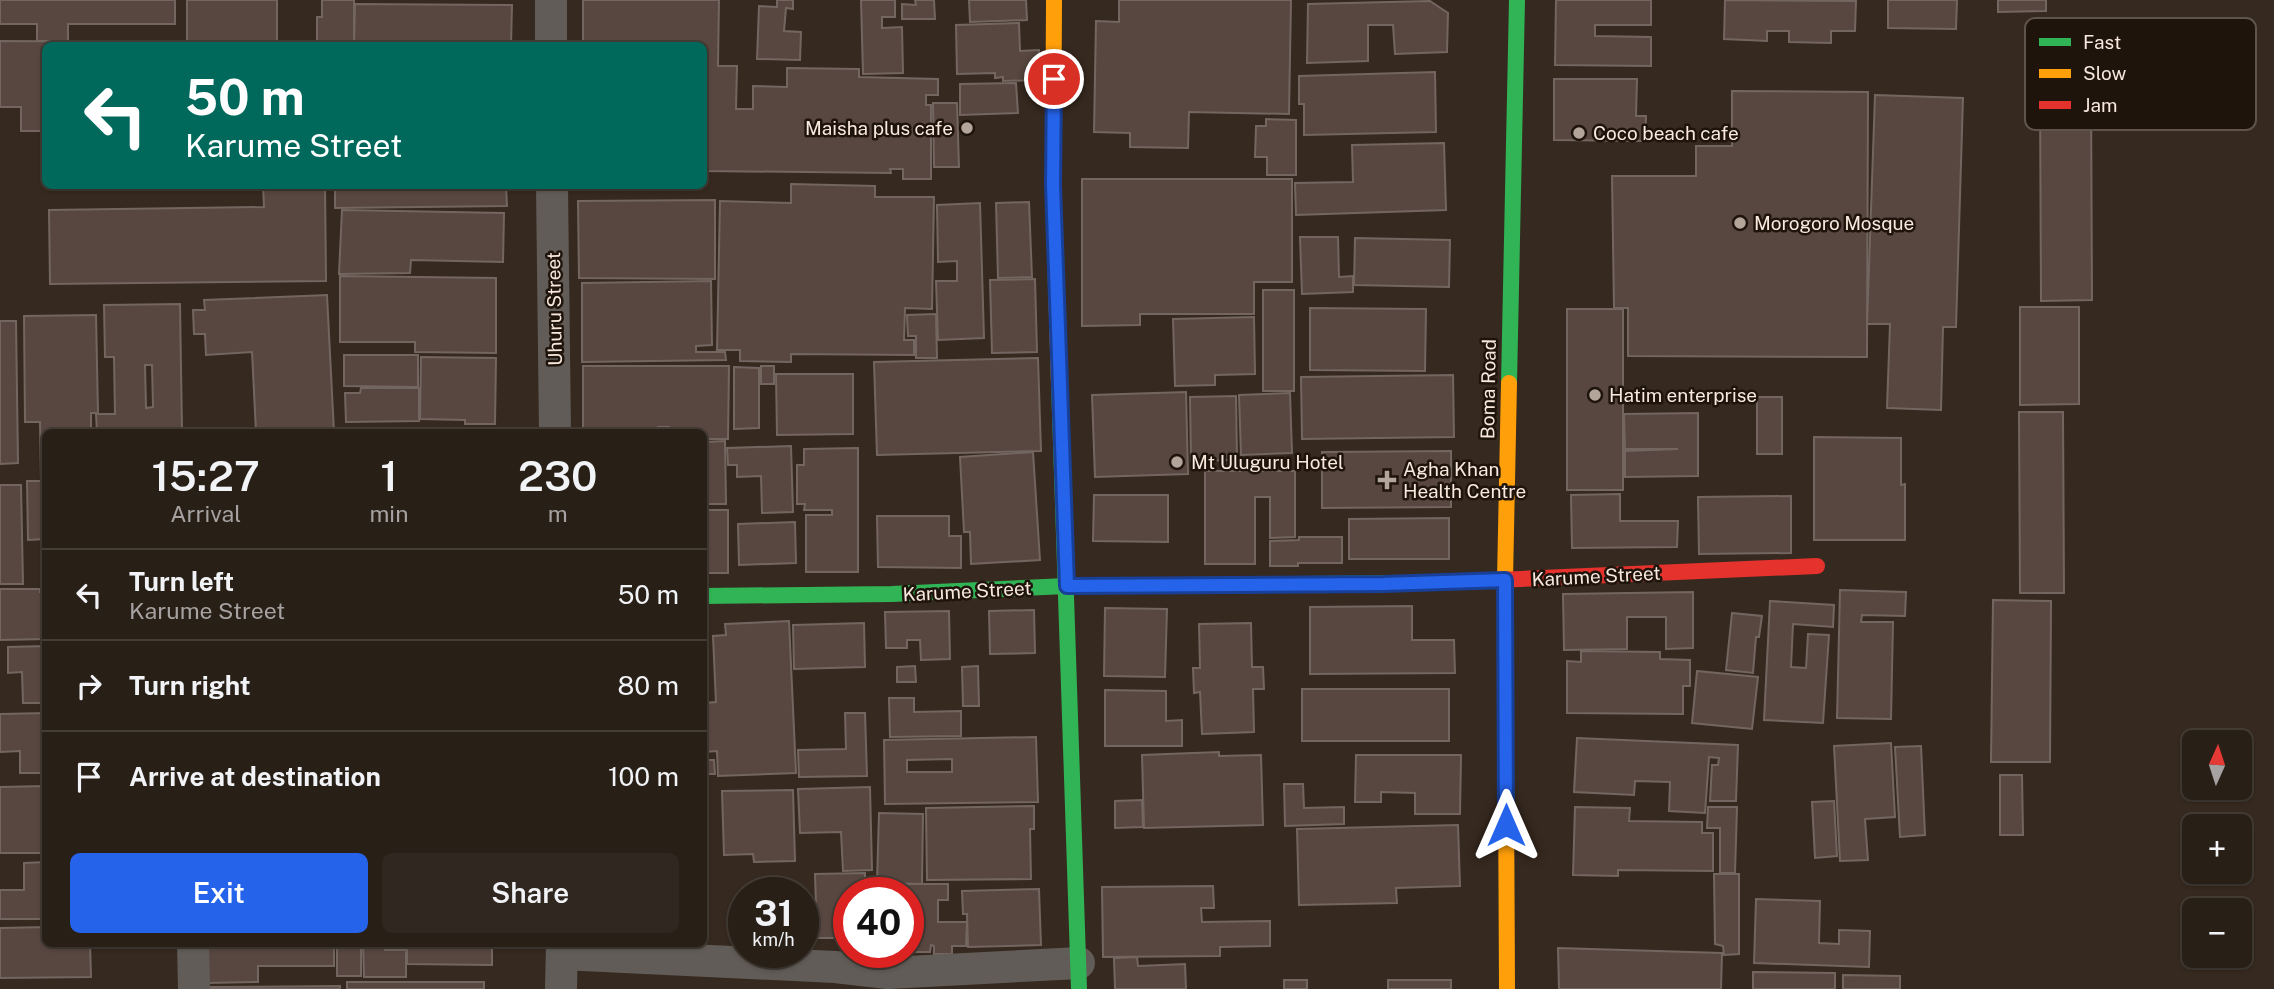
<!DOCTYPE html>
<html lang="en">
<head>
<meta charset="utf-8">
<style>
  body { margin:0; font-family:"Public Sans",sans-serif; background:#302720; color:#f1f3f6; height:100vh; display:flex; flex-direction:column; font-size:26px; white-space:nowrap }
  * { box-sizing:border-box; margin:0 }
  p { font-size:23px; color:#a5a2a1 }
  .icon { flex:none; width:38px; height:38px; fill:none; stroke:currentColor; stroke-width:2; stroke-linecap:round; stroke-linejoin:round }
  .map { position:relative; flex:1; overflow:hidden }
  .panel { position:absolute; left:42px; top:429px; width:665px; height:518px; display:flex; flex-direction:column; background:#281f17; border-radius:10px; box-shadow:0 2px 5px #0004,0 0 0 2px #443d36 }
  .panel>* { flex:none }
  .guide { position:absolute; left:42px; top:42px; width:665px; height:147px; border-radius:10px; box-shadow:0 2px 5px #0004,0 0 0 2px #443d36; background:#00695c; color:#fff; overflow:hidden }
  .needle { width:46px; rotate:3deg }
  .controls { position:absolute; left:2182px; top:730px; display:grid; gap:14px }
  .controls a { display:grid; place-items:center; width:70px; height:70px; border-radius:10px; background:#281f17; box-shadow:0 2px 5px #0004,0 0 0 2px #443d36; font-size:35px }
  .speed { position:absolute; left:728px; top:877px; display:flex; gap:14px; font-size:35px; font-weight:700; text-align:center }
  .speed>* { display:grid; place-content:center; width:91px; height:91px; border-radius:50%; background:#281f17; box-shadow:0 2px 5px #0004,0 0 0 2px #443d36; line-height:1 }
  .speed small { font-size:18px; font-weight:400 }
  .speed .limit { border:10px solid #d22; background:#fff; color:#111 }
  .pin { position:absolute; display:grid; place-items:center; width:60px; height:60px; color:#fff; margin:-30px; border:4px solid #fff; border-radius:50%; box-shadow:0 2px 7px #0007 }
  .me { position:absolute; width:77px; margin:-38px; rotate:0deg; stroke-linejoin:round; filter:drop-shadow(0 0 5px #0008) }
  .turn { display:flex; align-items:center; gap:24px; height:147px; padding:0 28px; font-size:32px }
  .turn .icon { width:91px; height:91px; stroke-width:2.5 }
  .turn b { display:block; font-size:49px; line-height:60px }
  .eta { display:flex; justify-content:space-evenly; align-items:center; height:119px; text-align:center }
  .eta b { font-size:42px; font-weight:600; line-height:49px }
  .button { display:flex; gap:14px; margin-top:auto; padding:14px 28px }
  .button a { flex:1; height:80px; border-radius:10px; background:#2563eb; color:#fff; font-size:28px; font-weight:600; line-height:80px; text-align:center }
  .button a+a { background:#302720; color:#f1f3f6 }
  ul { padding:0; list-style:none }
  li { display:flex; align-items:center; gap:21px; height:91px; padding:0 28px; border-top:2px solid #443d36 }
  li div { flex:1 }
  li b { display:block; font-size:26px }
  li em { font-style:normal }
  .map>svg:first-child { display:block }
  .building { fill:#584740; stroke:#736660; stroke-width:2; fill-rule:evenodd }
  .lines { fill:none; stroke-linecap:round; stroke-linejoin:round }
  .street { stroke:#615c57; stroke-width:32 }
  .fast { stroke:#30b455; stroke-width:16 }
  .slow { stroke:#ff9f0a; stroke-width:16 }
  .jam { stroke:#e5322d; stroke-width:16 }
  .route-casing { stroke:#184099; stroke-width:18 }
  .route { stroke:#2563eb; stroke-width:12 }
  .poi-dot { fill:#b4a59a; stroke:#1e140c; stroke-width:2.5 }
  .labels { text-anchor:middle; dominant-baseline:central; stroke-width:5; stroke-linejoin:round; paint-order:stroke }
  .poi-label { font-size:19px; fill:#f8e8dd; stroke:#1e140c; text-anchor:start }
  .street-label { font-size:19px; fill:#f8e8dd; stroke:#1e140c }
  .key { fill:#1e140c; stroke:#5f544b; stroke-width:2 }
  .key-label { font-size:19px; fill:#f8e8dd }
</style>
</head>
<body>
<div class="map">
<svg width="2274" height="989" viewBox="0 0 2274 989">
  <rect width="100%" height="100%" fill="#36291f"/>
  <g class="building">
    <path d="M0 0H175V24H68V41H37V24H0Z"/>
    <path d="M187 0H277V46H46V131H21V107H0V41L187 42Z"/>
    <path d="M322 0H354V46L317 45V17H322Z"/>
    <path d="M583 0H719L718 66H737L736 109H753V86L787 87V68L859 69V77L938 79V95H926V105H931V179H903V169H890L891 173 704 171V46H583Z"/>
    <path d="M777 0H793V9L786 8 784 31 801 32 800 60 757 59 759 6 777 7Z"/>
    <path d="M861 0H895V17H882V28L902 27 903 73 863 74Z"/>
    <path d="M915 0H934L935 19H902V4L916 5Z"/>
    <path d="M969 0H1026L1027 20 970 22Z"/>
    <path d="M1119 0H1291L1289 114 1189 112 1188 148 1130 147V133L1094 132 1096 21 1119 22Z"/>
    <path d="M1556 0H1651V25H1595V36L1651 37V66L1555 65Z"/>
    <path d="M1725 0 1856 1 1855 31H1831V43L1789 42V31H1767V41L1724 39Z"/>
    <path d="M1888 0H1957L1956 29 1888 28Z"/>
    <path d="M1998 0H2046V11L1998 12Z"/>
    <path d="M1430 1 1448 13 1447 52 1395 54 1393 25H1368V61L1307 63 1308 4Z"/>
    <path d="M355 4 512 5 511 46H354Z"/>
    <path d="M1019 23 1020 51 1039 50 1040 80 1003 81V77L995 78V73L957 74 956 25Z"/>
    <path d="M1435 72 1436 132 1304 135V104H1299V76Z"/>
    <path d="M1554 79H1637L1636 116H1646L1645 141 1554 140Z"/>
    <path d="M1016 83 1018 113 960 115V84Z"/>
    <path d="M2040 88H2091L2092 300 2041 301Z"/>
    <path d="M1732 91 1868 92 1867 357 1628 356V308H1614L1612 176H1696V146H1732Z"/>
    <path d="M1875 95 1963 98 1956 327H1943L1941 410 1887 408 1890 324H1867Z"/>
    <path d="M933 103H957L959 167H934Z"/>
    <path d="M1266 119 1296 120V175H1267V157H1255L1256 126H1266Z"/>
    <path d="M1444 143 1446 210 1296 215 1295 183 1353 182 1352 145Z"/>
    <path d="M1082 179H1292V282H1254V314H1140V325L1082 326Z"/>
    <path d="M791 184 875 186V197H934L932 309 905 308 904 340H914V355L791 354V362L740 361V350H717L720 201 791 203Z"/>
    <path d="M263 186H325L326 281 50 284 49 210 264 207Z"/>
    <path d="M335 186H506L507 206 335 208Z"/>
    <path d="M715 200V279L579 278 578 201Z"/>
    <path d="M1029 202 1032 277 998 278 996 203Z"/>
    <path d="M980 203 984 338 938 340 936 281H957V261L938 262 937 205Z"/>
    <path d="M342 210 504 213 503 262 411 260 410 273 339 274Z"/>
    <path d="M1300 237H1338L1339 277 1353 276V292L1302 294Z"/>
    <path d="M1355 238 1450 240 1449 287 1354 285Z"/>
    <path d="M340 276 496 278V353L415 352V342H340Z"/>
    <path d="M1035 279 1037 352 992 353 990 280Z"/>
    <path d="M711 281 712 345 696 346V352H725L726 360 582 362V283Z"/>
    <rect x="1263" y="290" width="31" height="101"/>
    <path d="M327 295 334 432H256L252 352 206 355 205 334H194L193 310H205L204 300Z"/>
    <path d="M180 304 182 432H97L96 414H115L114 357H105L104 305ZM145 365H152L153 407 146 408Z"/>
    <path d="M2020 307H2079V404L2020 405Z"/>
    <path d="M1310 308 1426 309 1425 371 1310 370Z"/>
    <rect x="1567" y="309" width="56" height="181"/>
    <path d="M936 314 937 358H916V336H908L907 315Z"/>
    <path d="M96 315 98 413H91V432H46V539L28 540 27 481H41L40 422H25L24 316Z"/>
    <path d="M1254 317 1255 374 1215 375V385L1175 386 1173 319Z"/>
    <path d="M0 321H16L18 463 0 464Z"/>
    <path d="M344 355H418V387L344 386Z"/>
    <path d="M421 357 496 358 495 424H465V420L420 419Z"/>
    <path d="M1038 358 1041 451 877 455 874 362Z"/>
    <path d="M583 366H729L728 439H704V432H669V427H658V432H583Z"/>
    <rect x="761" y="366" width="13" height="18"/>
    <path d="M734 367 759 368V428L734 429Z"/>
    <path d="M776 374H853V434L777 435Z"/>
    <path d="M1453 375 1454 437 1302 439 1301 377Z"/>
    <path d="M361 388H419V421L346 422 345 393H360Z"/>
    <path d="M1186 392 1188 474 1095 477 1092 395Z"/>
    <path d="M1290 393 1292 453 1241 455 1239 395Z"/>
    <path d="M1236 396 1237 460 1191 461 1190 397Z"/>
    <rect x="1757" y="397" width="25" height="57"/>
    <path d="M2019 412H2063L2064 593H2020Z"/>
    <path d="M1698 413V476L1625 477V451L1678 449H1625L1624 414Z"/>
    <path d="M1814 437 1901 438V485L1905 484V540H1814Z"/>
    <path d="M725 441 726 504H704V442Z"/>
    <path d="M791 446 793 512 762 513 761 476 737 477V465H728L727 448Z"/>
    <path d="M858 448V572H806V515H832V510H804L805 504H797V465H804V449Z"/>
    <path d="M1451 451V507L1322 508V452Z"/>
    <path d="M1033 452 1040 560 971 564 970 532H964L960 457Z"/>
    <path d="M1205 471H1295V537L1270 538V497H1255V564H1205Z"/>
    <path d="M0 485H21L23 584H0Z"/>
    <path d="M1620 494V521H1678L1677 547 1572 548 1571 495Z"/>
    <path d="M1094 495H1168V542L1093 541Z"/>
    <path d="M1791 496V553L1699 554 1698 497Z"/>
    <rect x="704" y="510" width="24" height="63"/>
    <path d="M877 516H949V536H961V568L878 567Z"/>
    <path d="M1449 518V559H1349V519Z"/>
    <path d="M795 522 796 563 739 565 738 524Z"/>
    <path d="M1299 537H1342V563H1298V566H1270V541L1299 540Z"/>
    <path d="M0 589H40V592H46V639L0 640Z"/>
    <path d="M1840 590 1906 592 1905 616 1862 615 1861 622H1893L1891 719 1837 718Z"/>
    <path d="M1693 592V648L1666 649V617H1627V649L1564 650 1563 594Z"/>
    <path d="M1993 600 2051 601 2050 762H1991Z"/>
    <path d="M1770 601 1834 605 1833 627 1793 624 1791 667 1806 668 1808 634 1829 635 1823 723 1764 720Z"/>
    <path d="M1412 606V640H1454L1455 673 1310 674V607Z"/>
    <path d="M1105 608 1167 609 1165 677 1104 676Z"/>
    <path d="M1034 610 1035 653 990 654 989 611Z"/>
    <path d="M949 611 950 659 921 660 920 640H907V648H886L885 612Z"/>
    <path d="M1732 613 1762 616 1759 637H1756L1753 673 1726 670Z"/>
    <path d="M789 621 796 773 718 776 717 751 704 752V703L716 702 713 636 726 635 725 624Z"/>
    <path d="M864 623 865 667 794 669 793 625Z"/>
    <path d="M1251 623 1252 667H1263L1264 689H1253L1254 732 1202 734 1200 692 1194 693 1193 668H1200L1199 624Z"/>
    <path d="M46 646V703H23L22 672 8 673V647Z"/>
    <path d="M1581 651 1660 652V659L1690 660V686H1683V714L1567 713V661L1581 662Z"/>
    <path d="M915 666 916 682H897V667Z"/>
    <path d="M978 666 979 706H963L962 667Z"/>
    <path d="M1697 671 1758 677 1752 729 1692 723Z"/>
    <rect x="1302" y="689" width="147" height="52"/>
    <path d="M1105 690 1166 691V721L1182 720V746H1105Z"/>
    <path d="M889 698H914V712L961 711V736L890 737Z"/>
    <path d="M46 713V773H20V751L0 752V714Z"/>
    <path d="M845 713H865L867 776 799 777 798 750 846 749Z"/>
    <path d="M1036 737 1038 802 885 804 884 740ZM952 759V772H907V760Z"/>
    <path d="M1577 738 1738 745 1736 801H1710L1712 765H1718L1719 758 1709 757 1705 813 1669 811 1670 782 1635 781 1634 795 1574 792Z"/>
    <path d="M1891 743 1895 817 1865 819 1868 860 1840 861 1834 746Z"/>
    <path d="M1921 746 1925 835 1900 837 1895 747Z"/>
    <path d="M1219 752V756L1261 755 1263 825 1144 828 1142 755Z"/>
    <path d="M1356 755H1461L1460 814H1415V793L1381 792V802H1355Z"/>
    <path d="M704 760H714L715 774H704Z"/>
    <path d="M2000 775H2022L2023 835H2000Z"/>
    <path d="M1284 784H1303L1304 808 1344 807V824L1285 826Z"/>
    <path d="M46 786V853H0V787Z"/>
    <path d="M870 787 872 870 843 871 841 832 800 833 798 789Z"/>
    <path d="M793 790 795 861 754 862 753 854 724 855 722 791Z"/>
    <path d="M1142 800 1143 827 1115 828V801Z"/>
    <path d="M1834 801 1837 856 1815 858 1812 802Z"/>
    <path d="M1034 806V829H1030L1031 879 927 880 926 808Z"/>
    <path d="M1575 807 1630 808 1629 821 1702 822V833H1713V871L1618 870V876L1573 875Z"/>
    <path d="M1708 807H1737L1735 873H1720V828H1707Z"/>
    <path d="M879 813 923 814 922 884 877 883Z"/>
    <path d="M1458 825 1460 886 1396 888 1397 903 1299 905 1297 829Z"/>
    <path d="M46 862V919H0V890H24V863Z"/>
    <path d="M865 873V892H849V938H817L815 874Z"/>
    <path d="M1714 874H1739V954L1724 955 1723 946 1715 944Z"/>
    <path d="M891 884H948V900H938V922H967L966 946H952V954H934V946L931 945 930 952H908V892H891Z"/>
    <path d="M1213 886 1214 908H1201L1202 922 1270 921V946L1220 947V956L1103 957 1102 887Z"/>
    <path d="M1039 889 1041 945 968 947 967 914H963L962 891Z"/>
    <path d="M1756 899 1820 901 1819 943 1839 944V930L1870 931 1869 967 1754 963Z"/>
    <path d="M46 927V943H90L91 977 0 978V928Z"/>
    <path d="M207 943H334V966H258V982L207 983Z"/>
    <rect x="337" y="943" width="24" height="33"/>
    <path d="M363 943H385V950H406V977H364Z"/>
    <path d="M407 943H492V965L407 964Z"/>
    <path d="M1558 948 1722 953 1721 989H1559Z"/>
    <path d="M1137 957 1138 966 1185 964 1186 989H1115L1114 958Z"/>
    <path d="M1753 972 1835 973V989H1753Z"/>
    <path d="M1843 975 1900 976V989H1843Z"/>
    <rect x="1284" y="980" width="23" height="9"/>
    <rect x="1388" y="980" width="63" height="9"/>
    <rect x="347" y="982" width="137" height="7"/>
    <path d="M340 986V989H210V987Z"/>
  </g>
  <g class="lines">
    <g class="street">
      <path d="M551 46V0"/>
      <path d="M552 186 555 432"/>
      <path d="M193 943 194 989"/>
      <path d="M562 954 835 967 888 973 1079 963"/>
      <path d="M561 989 562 943"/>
    </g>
    <g class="fast">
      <path d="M1509 383 1517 0"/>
      <path d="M1059 384 1079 989"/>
      <path d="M704 596 892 594 1067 586 1428 583"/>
    </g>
    <g class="slow">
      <path d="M1054 0 1053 185 1059 384"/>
      <path d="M1507 989 1505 580 1509 383"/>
    </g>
    <path class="jam" d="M1428 583 1817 566"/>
  </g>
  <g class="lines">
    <g class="route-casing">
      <path id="route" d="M1054 79 1053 185 1067 586 1384 584 1505 580 1506 825"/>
    </g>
    <use href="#route" class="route"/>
  </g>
  <g class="poi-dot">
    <circle cx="967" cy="128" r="7"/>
    <circle cx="1579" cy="133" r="7"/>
    <circle cx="1740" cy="223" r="7"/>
    <circle cx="1595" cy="395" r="7"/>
    <circle cx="1177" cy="462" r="7"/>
    <path d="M1383.5 469.5h7v7h7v7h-7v7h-7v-7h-7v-7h7z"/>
  </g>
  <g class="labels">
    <g class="poi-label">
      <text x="953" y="128" text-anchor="end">Maisha plus cafe</text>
      <text x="1593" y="133">Coco beach cafe</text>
      <text x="1754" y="223">Morogoro Mosque</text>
      <text x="1609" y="395">Hatim enterprise</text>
      <text x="1191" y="462">Mt Uluguru Hotel</text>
      <text x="1403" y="469">Agha Khan<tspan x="1403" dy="22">Health Centre</tspan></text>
    </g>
    <g class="street-label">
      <text transform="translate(554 309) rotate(-91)">Uhuru Street</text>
      <text transform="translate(1488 389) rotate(-89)">Boma Road</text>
      <text transform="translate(1596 576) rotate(-3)">Karume Street</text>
      <text transform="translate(967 591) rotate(-3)">Karume Street</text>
    </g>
  </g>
  <rect x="2025" y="18" width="231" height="112" rx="10" class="key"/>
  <rect x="2039" y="38" width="32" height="8" fill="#30b455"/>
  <rect x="2039" y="69" width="32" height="9" fill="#ff9f0a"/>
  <rect x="2039" y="101" width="32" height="8" fill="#e5322d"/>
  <g class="key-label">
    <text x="2083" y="49">Fast</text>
    <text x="2083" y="80">Slow</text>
    <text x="2083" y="112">Jam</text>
  </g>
</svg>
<div class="controls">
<a><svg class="needle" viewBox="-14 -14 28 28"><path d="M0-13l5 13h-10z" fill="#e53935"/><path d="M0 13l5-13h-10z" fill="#a5a2a1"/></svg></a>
<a>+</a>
<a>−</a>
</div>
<div class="speed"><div>31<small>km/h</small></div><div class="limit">40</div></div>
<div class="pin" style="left:1054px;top:79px;background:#d93025"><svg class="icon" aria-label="arrive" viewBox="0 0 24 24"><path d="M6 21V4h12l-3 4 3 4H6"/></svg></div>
<svg class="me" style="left:1506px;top:825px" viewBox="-20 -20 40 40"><path d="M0-17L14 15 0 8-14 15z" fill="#2563eb" stroke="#fff" stroke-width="4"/></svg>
<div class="guide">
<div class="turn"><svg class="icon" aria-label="left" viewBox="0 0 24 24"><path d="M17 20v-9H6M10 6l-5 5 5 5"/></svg><div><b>50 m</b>Karume Street</div></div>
</div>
<section class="panel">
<div class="eta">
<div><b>15:27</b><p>Arrival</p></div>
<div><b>1</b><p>min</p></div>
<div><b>230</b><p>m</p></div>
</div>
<ul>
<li><svg class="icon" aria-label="left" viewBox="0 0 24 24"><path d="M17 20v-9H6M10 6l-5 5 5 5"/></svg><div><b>Turn left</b><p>Karume Street</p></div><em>50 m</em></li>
<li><svg class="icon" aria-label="right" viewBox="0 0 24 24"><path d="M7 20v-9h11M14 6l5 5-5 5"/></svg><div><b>Turn right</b></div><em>80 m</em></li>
<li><svg class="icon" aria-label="arrive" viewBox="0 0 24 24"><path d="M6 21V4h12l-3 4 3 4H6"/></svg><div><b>Arrive at destination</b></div><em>100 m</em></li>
</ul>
<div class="button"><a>Exit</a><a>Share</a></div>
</section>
</div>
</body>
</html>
